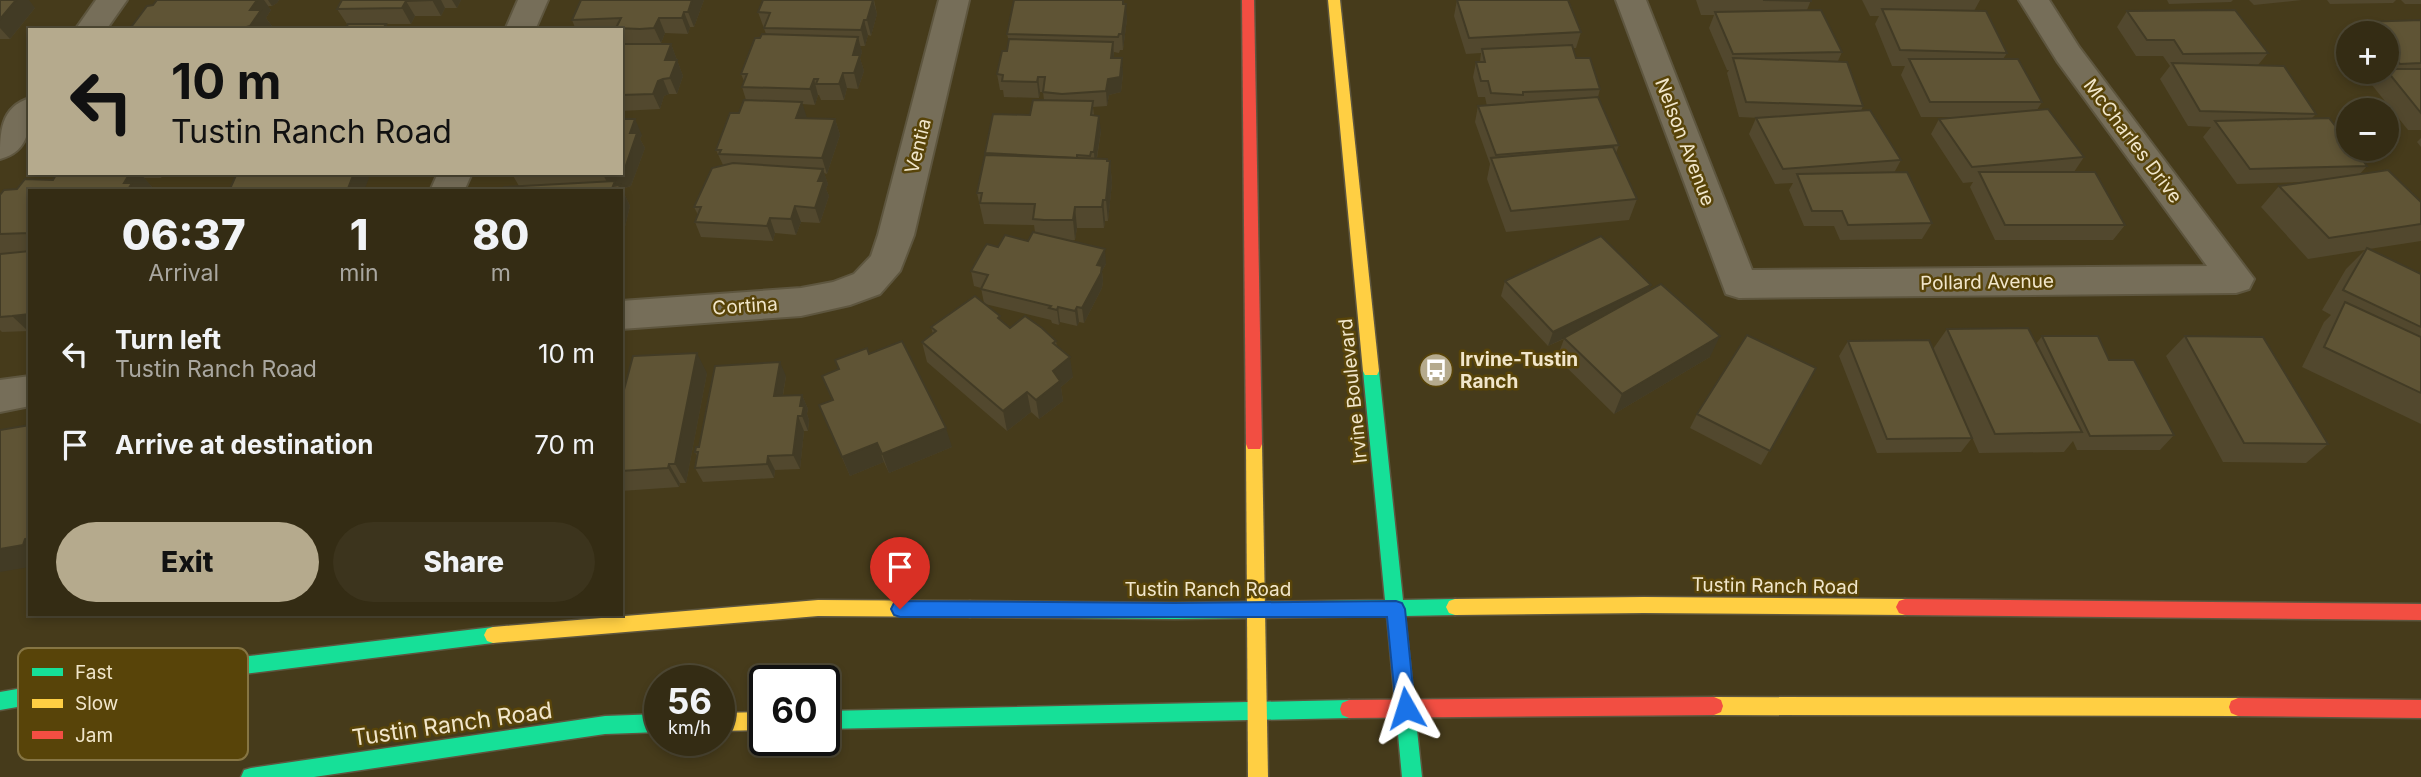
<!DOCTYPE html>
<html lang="en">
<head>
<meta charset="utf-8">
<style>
  body { margin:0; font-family:Inter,sans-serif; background:#3c341d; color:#f1f3f6; height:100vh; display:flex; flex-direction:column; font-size:26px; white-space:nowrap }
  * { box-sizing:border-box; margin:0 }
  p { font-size:23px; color:#a9a7a0 }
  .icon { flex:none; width:38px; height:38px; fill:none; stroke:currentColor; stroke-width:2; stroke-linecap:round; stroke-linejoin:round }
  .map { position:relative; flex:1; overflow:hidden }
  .side { position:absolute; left:28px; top:189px; width:595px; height:427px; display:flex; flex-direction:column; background:#342c14; border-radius:0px; box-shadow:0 4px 10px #0003,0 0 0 2px #4e4834 }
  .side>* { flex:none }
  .guide { position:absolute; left:28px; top:28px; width:595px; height:147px; border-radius:0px; box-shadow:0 4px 10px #0003,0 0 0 2px #4e4834; background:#b5aa8d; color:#111; overflow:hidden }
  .tools { position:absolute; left:2336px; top:21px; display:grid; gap:14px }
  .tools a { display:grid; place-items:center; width:63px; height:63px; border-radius:50%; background:#342c14; box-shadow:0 4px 10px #0003,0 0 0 2px #4e4834; font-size:35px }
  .speed { position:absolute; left:644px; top:665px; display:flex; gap:14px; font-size:35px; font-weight:700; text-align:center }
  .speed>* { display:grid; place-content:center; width:91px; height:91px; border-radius:50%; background:#342c14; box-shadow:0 4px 10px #0003,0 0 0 2px #4e4834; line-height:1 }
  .speed small { font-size:18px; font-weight:400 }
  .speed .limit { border:4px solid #111; border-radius:10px; background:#fff; color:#111 }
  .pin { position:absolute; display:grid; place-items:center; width:60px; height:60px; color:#fff; margin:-72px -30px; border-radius:50% 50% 50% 0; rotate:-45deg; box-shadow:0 0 7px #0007 }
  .pin .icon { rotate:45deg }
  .me { position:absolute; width:77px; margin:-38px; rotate:354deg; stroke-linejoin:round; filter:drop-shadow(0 0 5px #0008) }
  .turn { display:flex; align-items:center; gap:24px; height:147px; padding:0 28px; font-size:32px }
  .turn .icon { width:91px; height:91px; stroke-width:2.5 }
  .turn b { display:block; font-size:49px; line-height:60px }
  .eta { display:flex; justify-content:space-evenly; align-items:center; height:119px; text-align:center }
  .eta b { font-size:42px; font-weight:800; line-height:49px }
  .cta { display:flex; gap:14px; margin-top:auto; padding:14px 28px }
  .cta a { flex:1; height:80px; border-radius:42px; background:#b5aa8d; color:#111; font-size:28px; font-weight:800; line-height:80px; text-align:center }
  .cta a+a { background:#3c341d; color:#f1f3f6 }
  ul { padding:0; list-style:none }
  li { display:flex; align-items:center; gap:21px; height:91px; padding:0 28px }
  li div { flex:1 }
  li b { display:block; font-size:26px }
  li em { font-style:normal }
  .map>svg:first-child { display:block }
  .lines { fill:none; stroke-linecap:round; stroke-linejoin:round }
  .street-casing { stroke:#5e563f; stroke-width:4 }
  .fast-casing { stroke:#5e563f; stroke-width:3 }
  .slow-casing { stroke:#5e563f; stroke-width:3 }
  .jam-casing { stroke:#5e563f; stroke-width:3 }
  .street { fill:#766e59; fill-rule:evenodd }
  .fast { fill:#16e098; fill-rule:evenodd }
  .slow { fill:#ffcf43; fill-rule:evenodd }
  .jam { fill:#f24e42; fill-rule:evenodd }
  .wall { fill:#52482e }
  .shaded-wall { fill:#423b25 }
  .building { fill:#5f5435; stroke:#423b25; stroke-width:2 }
  .route { fill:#1a73e8; stroke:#114b97; stroke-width:2 }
  .labels { text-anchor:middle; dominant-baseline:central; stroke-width:5; stroke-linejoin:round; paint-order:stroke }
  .street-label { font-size:19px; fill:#f1e6cb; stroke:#584409 }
  .poi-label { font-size:19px; font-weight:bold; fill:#f1e6cb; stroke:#584409; text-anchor:start }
  .near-street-label { font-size:23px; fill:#f1e6cb; stroke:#584409 }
  .key { fill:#584409; stroke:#867543; stroke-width:2 }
  .key-label { font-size:19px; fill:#f1e6cb }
</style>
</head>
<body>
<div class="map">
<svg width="2421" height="777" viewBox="0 0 2421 777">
  <rect width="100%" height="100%" fill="#463b1b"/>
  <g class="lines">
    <g class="street-casing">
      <g id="street">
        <path d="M96 0H127L106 30H75Z"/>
        <path d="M518 0H548L535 30H505Z"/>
        <path d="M939 0H969L914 235 900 271 880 294 850 305 801 316 621 329V301L801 288 833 282 854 274 871 256 878 235Z"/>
        <path d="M1616 0H1646L1752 270 2207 266 2057 61 2019 0H2049L2079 47 2254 279 2249 289 2236 293 1739 298 1726 294Z"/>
        <path d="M30 98C30 125 31 151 0 159 0 133 0 107 30 98Z"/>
        <path d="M438 173H472L464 191H430Z"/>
        <path d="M30 376V406L0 412V380Z"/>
      </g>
    </g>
    <g class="fast-casing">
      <g id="fast">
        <path d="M1371 365 1377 367 1379 371 1403 600 1455 599 1461 601 1464 607 1461 613 1455 615 1405 616 1422 777H1402L1387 616 1175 619 970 617 964 615 961 609 964 603 970 601 1175 603 1385 600 1363 371 1365 367Z"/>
        <path d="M493 627 499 629 502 635 499 641 493 643 115 690 0 710V692L115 672Z"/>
        <path d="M1349 700 1356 703 1358 709 1356 715 1349 718 824 729V711Z"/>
        <path d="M660 714V732L605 734 314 777H241L244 770 251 768 605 716Z"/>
      </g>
    </g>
    <g class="slow-casing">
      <g id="slow">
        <path d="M1328 0H1340L1379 371 1377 375H1365L1363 371Z"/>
        <path d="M1254 437 1260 439 1262 444 1268 777H1248L1246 444 1248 439Z"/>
        <path d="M1644 597 1905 599 1911 601 1914 607 1911 613 1905 615 1644 613 1455 615 1449 613 1446 607 1449 601 1455 599Z"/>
        <path d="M818 600 970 601 976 603 979 609 976 615 970 617 818 616 493 643 487 641 484 635 487 629 493 627Z"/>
        <path d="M1714 697 2238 698 2245 701 2247 707 2245 713 2238 716 1714 715 1707 712 1705 706 1707 700Z"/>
        <path d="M765 712V730L719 731V713Z"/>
      </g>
    </g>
    <g class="jam-casing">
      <g id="jam">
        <path d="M1242 0H1254L1262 444 1260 449H1248L1246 444Z"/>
        <path d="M1905 599 2421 604V620L1905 615 1899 613 1896 607 1899 601Z"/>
        <path d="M1714 697 1721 700 1723 706 1721 712 1714 715 1349 718 1342 715 1340 709 1342 703 1349 700Z"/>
        <path d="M2238 698 2421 700V718L2238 716 2231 713 2229 707 2231 701Z"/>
      </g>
    </g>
    <use href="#street" class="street"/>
    <use href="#fast" class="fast"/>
    <use href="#slow" class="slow"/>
    <use href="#jam" class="jam"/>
  </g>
  <g class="wall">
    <path d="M0 0 35 8 10 39H0Z"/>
    <path d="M157 0H279L277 3 272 6H268L271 10 266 18 272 26 269 30H129Z"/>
    <path d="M341 0H461L457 8H445L441 16H415L411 24H386L389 30H345L348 24H347L337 9Z"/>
    <path d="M704 0 694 27H690L688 34 665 33 661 43 653 44H671L683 76 677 94H669L664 96 660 109 621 111V44L623 43 621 39V30H576L572 20Z"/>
    <path d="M763 0H874L877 14 871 36 868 35 865 46H860L862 52 860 58 864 71 858 89 847 88 844 100H821L819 95H818L815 105 802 104 806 118 835 119 840 135 827 174 824 173 828 184 826 189 829 196 820 223 801 222 796 235 775 233 773 241 701 237 695 222 698 215 694 207 723 165 716 150 746 100 742 87 744 81 741 74 760 38 766 34 758 12Z"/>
    <path d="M1123 0 1127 19 1123 50H1120L1119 53 1114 52V58L1123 74 1121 92 1109 95 1107 106 1093 107 1094 115 1101 131 1097 158 1110 161 1112 183 1108 221H1105L1104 228H1077L1075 240 1070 241 1106 264 1102 271 1103 281 1102 288 1084 323 1079 322 1077 326 1060 322 1059 325 1052 323 1051 320 985 304 1001 321 1010 328 1056 341 1057 347 1073 377 1061 387 1063 401 1039 419 1031 412 1007 431 927 362 922 342 933 334 931 327 984 303 981 288 974 286 971 271 998 247 1028 241 1035 232 1034 225 984 224 977 193 985 153 1030 115 1044 100 1043 92H1040L1039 98 1004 97 1003 90H1000L997 74 1007 51 1009 42 1007 34Z"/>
    <path d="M1457 0 1581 32 1576 48H1573L1576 58 1600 89 1598 97 1619 145 1616 153 1637 199 1629 220 1506 232 1487 179 1490 164 1475 122 1478 106H1487L1485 97H1478L1473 77 1476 62H1480L1481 53 1466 54 1454 16Z"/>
    <path d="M1696 0H1811L1807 10 1842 52 1838 61 1863 106 1861 111 1901 160 1894 173 1932 223 1922 239 1840 240 1834 226H1804L1789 190 1793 183 1775 184 1749 134 1756 118H1760L1739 117 1727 73 1729 70H1727L1709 28 1714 15H1701Z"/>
    <path d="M1862 0H1980L1974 11 2007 53 2003 59 2042 102 2037 110 2084 157 2074 172 2125 225 2113 240H1995L1970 187 1973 182 1963 183 1931 134 1939 119 1955 117H1921L1901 75 1905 66H1892L1875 24 1879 16H1870Z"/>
    <path d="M2167 0H2233L2231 2 2169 4Z"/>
    <path d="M2249 0H2302L2254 5Z"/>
    <path d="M2327 0H2396L2393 3 2330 4Z"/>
    <path d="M2401 0H2421V4H2405Z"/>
    <path d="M2127 11 2268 53 2258 65 2316 114 2312 118 2367 166 2359 175 2421 202V241L2369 249 2421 274V424L2302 367 2324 322 2331 315 2322 310 2346 269 2365 250 2308 259 2261 207 2279 186 2307 182 2237 184 2203 137 2211 127 2188 126 2160 79 2170 66 2163 56H2136L2117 27Z"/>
    <path d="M2421 20V130H2408L2372 85 2381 74 2379 72H2387V33H2353L2362 22Z"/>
    <path d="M642 135 640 139 645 148 631 186 622 189 630 206 621 243V191L519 186 512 174Z"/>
    <path d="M2421 138V147L2417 142Z"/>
    <path d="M57 173H164L161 178H144L153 188 30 191V331L2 332 0 330V195L17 189 53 180Z"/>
    <path d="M1505 281 1648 291 1710 357 1614 414 1557 358 1564 339 1548 346 1501 296Z"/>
    <path d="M1947 329 2036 344 2042 336 2109 360 2174 435 2160 450H2077L2073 441 2064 452 1979 453 1954 396 1972 438 1961 452 1877 453 1839 356 1848 341 1933 349Z"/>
    <path d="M2185 336 2328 444 2306 463 2223 462 2166 356Z"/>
    <path d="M869 354 952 447 889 473 884 462 850 476 819 405 832 400 822 376 839 370 835 360Z"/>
    <path d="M1816 368 1761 465 1690 428 1697 414Z"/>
    <path d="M707 373 686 483H680L679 487 621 491V401Z"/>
    <path d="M786 376 783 396 802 395 808 409 807 414 809 420 808 431H804L800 469 775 470 774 478 703 482 695 468 697 456 695 452 699 447Z"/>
  </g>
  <g class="shaded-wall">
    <path d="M16 0H29L35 8 10 39 0 28V19Z"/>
    <path d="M257 0H264L271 10 266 18 272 26 269 30H236Z"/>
    <path d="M268 0H279L277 3 272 6Z"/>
    <path d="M432 0H441L445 8 441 16Z"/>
    <path d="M452 0H461L457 8Z"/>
    <path d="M692 0H704L694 27 688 12Z"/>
    <path d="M873 0 877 14 871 36 867 20Z"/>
    <path d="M406 1 415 16 411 24 402 8Z"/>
    <path d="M1126 4 1127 19 1123 50 1122 34Z"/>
    <path d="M684 12 690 27 688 34 682 18Z"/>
    <path d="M659 18 665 33 661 43 654 28Z"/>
    <path d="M864 20 868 35 865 46 861 30Z"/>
    <path d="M386 24 389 30H382Z"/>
    <path d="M858 37 862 52 860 58 864 71 858 89 854 73 853 55Z"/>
    <path d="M1113 42 1114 57 1112 74 1111 58Z"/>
    <path d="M671 44 683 76 677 94 670 78 665 60Z"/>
    <path d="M1122 58 1123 74 1121 92 1109 95 1107 106 1106 91 1108 79Z"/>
    <path d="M843 73 847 88 844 100 839 84Z"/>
    <path d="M1038 77 1040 92 1039 98 1037 82Z"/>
    <path d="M663 79 669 94 664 96 660 109 653 94 658 81Z"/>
    <path d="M814 79 818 95 815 105 810 89Z"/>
    <path d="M802 102 807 118H796Z"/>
    <path d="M1099 116 1101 131 1095 168 1094 152Z"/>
    <path d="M635 119 642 135 640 139 645 148 631 186 622 189 630 206 621 243V191H611L604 176 615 173H621L630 133Z"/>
    <path d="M835 119 840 135 827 174 822 158Z"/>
    <path d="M1110 161 1112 183 1108 221 1106 200Z"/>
    <path d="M823 169 828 184 826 189 829 196 820 223 815 208 818 181Z"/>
    <path d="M129 173H140L153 188 151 191H127L124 183Z"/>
    <path d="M354 173H366L369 178 364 191H347Z"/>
    <path d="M1103 200 1105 221 1104 228 1102 207Z"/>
    <path d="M795 206 801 222 796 235 791 219Z"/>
    <path d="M1075 207 1077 228 1075 240 1073 220Z"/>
    <path d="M770 218 775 233 773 241 767 226Z"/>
    <path d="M1105 249 1106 264 1102 271 1103 281 1102 288 1084 323 1082 308 1097 265Z"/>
    <path d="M1651 285 1645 300 1548 346 1553 332Z"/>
    <path d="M1058 307 1060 322 1059 325 1057 310Z"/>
    <path d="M1077 307 1079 322 1077 326 1075 311Z"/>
    <path d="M30 314V331H28L12 316Z"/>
    <path d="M1720 336 1710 357 1614 414 1622 394Z"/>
    <path d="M697 353 707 373 686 483 675 464Z"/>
    <path d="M1070 357 1073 377 1061 387 1063 401 1039 419 1036 400 1053 371Z"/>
    <path d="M780 362 786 376 780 411 774 396Z"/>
    <path d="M1027 392 1031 412 1007 431 1003 411Z"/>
    <path d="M802 395 808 409 807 414 809 420 808 431 802 416 800 406Z"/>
    <path d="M798 416 804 431 800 469 793 455Z"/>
    <path d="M946 428 952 447 889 473 882 454Z"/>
    <path d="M877 443 884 462 850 476 842 457Z"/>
    <path d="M768 456 775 470 774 478 767 464Z"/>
    <path d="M669 464 680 483 679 487 668 468Z"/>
    <path d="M30 538V567L0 572V549Z"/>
  </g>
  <g class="building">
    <path d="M0 0H16L0 19Z"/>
    <path d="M157 0H257L250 10H261L250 26 236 30H129L147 6 153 5Z"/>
    <path d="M342 0H433L406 1 402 8 337 9Z"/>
    <path d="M581 0H692L688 12H684L682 18H659L654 28 640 29 616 28 621 18 572 20Z"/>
    <path d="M763 0H873L867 20H864L861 30 764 28 770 13 758 12Z"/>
    <path d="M1014 0H1123V4H1126L1122 34H1119L1118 37 1007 34Z"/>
    <path d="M1457 0H1568L1581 32 1469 38Z"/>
    <path d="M1763 0H1811V1Z"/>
    <path d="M1882 9 1986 11 2007 53 1900 50Z"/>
    <path d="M1821 10 1842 52 1733 54 1715 12Z"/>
    <path d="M2235 10 2268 53 2183 54 2174 40H2147L2127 11Z"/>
    <path d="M2421 20V63L2400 64 2387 49V33H2372L2362 22Z"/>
    <path d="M348 24H386L382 30H345Z"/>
    <path d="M762 34 858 37 853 55H860L854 73H843L839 84H816L818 79H814L810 89 742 87 747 74H741L755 38H760Z"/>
    <path d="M1009 39 1113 42 1111 58H1122L1120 77 1108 79 1106 91 1062 94 1043 92 1045 77H1038L1037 82 1002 81 1003 75 997 74 1002 51H1007Z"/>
    <path d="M621 44H671L665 60H677L670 78 663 79 658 81 653 94 621 95Z"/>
    <path d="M1572 45 1576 58H1590L1600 89 1523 92V95L1491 93 1488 81H1481L1476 62H1485L1482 49Z"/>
    <path d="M1733 58 1847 62 1863 106 1746 102Z"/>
    <path d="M1909 59H2018L2042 102H1930Z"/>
    <path d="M2172 63 2284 66 2316 114 2200 111Z"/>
    <path d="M2387 69H2421V113L2387 71Z"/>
    <path d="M1598 97 1619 145 1496 155 1478 106Z"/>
    <path d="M744 100 802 102 796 118 835 119 822 158 719 154 721 150H716L730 113H739Z"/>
    <path d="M1033 100 1093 101 1091 115 1099 116 1094 152H1091L1090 156 1077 155V158L985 153 993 114 1030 115Z"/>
    <path d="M2048 109 2084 157 1972 167 1939 119Z"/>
    <path d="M1870 110 1901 160 1783 169 1756 118Z"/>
    <path d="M2329 118 2348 142V149H2354L2367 166 2250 169 2215 121Z"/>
    <path d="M621 119H635L630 133H637L624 171H621Z"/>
    <path d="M1613 147 1637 199 1511 211 1491 158Z"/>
    <path d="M985 155 1107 159V161H1110L1106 200H1103L1102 207H1075L1073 220H1044L1033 219 1035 204 980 203 982 193H977Z"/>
    <path d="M733 163 823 169 818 181H824L815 208 795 206 791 219 770 218 767 226 695 222 701 207H694L712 168Z"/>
    <path d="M2388 170 2421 202V224L2329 238 2279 186Z"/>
    <path d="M1907 172 1932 223 1848 225 1842 211H1812L1797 174Z"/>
    <path d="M1979 172H2095L2125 225H2005Z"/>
    <path d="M57 173H130L124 183H132L127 191H30V233L0 234V195L4 190 17 189 25 179 53 180Z"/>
    <path d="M237 173H354L347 191H229Z"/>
    <path d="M513 173H615L604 176 512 174Z"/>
    <path d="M615 181 613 186 620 185 618 191H503L504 187Z"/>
    <path d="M1033 232 1105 249 1097 265 1102 266 1101 273 1082 308 1077 307 1075 311 1058 307 1057 310 1049 308 1051 306 981 289 988 275 971 271 984 248 987 244 998 247 1005 235 1028 241Z"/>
    <path d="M1601 236 1651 285 1553 332 1505 281Z"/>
    <path d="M2367 248 2421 274V327L2343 290Z"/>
    <path d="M30 251V314L12 316 0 317V254Z"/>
    <path d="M1661 284 1720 336 1622 394 1564 338Z"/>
    <path d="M975 296 1000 316 998 318 1010 328 1025 316 1042 328 1056 341 1053 343 1070 357 1053 371 1060 381 1036 400 1027 392 1003 411 922 342 936 331 931 327Z"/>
    <path d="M2345 302 2421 337V393L2324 347Z"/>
    <path d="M2028 328 2082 432 1995 434 1947 329Z"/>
    <path d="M1747 335 1816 368 1770 451 1697 414Z"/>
    <path d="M2042 336H2098L2109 360H2134L2174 435 2090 436Z"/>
    <path d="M2185 336 2263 337 2328 444 2244 443Z"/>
    <path d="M1929 340 1972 438 1887 439 1848 341Z"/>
    <path d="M902 341 946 428 882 454 877 443 842 457 819 405 833 400 822 376 839 369 835 360 867 348 869 354Z"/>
    <path d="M697 353 675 464H669L668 468 621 471V401L633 356Z"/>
    <path d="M780 362 774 396 802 395 800 406H804L802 416H798L793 455 768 456 767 464 695 468 698 452H695L696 447H699L715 366Z"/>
    <path d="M30 425V538L25 539 23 545 0 549V430Z"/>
  </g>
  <path class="route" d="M900 601 1175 603 1396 601 1402 603 1405 609 1415 708 1412 714 1406 717 1399 714 1396 708 1387 617H900L894 615 891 609 894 603Z"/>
  <defs>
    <g id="bus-disc" transform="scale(1.75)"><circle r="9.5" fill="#b5aa8d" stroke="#584409"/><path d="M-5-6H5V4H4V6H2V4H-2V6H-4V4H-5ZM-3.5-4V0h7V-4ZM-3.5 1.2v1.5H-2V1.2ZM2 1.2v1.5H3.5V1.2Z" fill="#fff"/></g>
  </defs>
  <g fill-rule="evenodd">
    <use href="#bus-disc" x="1436" y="370"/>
  </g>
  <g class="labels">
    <g class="street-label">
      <text transform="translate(2133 141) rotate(53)">McCharles Drive</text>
      <text transform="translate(1685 142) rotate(69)">Nelson Avenue</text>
      <text transform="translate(918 146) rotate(-76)">Ventia</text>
      <text transform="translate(1987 282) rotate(-1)">Pollard Avenue</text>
      <text transform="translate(745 306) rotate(-4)">Cortina</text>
      <text transform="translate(1353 391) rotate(-96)">Irvine Boulevard</text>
      <text transform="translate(1775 586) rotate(1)">Tustin Ranch Road</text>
      <text x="1208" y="589">Tustin Ranch Road</text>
    </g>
    <g class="poi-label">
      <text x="1460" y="359">Irvine-Tustin<tspan x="1460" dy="22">Ranch</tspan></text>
    </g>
    <g class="near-street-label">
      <text transform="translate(452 724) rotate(-8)">Tustin Ranch Road</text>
    </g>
  </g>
  <rect x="18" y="648" width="230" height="112" rx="10" class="key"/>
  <rect x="32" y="668" width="31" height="8" fill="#16e098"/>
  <rect x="32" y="699" width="31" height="9" fill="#ffcf43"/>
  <rect x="32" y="731" width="31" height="8" fill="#f24e42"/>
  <g class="key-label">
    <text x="75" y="679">Fast</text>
    <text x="75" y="710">Slow</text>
    <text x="75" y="742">Jam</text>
  </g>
</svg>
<div class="tools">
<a>+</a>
<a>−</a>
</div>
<div class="speed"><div>56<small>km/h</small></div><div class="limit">60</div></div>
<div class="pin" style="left:900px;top:609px;background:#d93025"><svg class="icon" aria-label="arrive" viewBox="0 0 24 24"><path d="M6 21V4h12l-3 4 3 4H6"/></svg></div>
<svg class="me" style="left:1406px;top:708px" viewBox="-20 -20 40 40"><path d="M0-17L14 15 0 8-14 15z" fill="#1a73e8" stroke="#fff" stroke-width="4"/></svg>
<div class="guide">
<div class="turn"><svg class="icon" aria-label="left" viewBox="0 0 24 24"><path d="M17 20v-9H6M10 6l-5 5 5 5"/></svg><div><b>10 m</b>Tustin Ranch Road</div></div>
</div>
<section class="side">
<div class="eta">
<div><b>06:37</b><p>Arrival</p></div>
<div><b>1</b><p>min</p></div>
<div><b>80</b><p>m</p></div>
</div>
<ul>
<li><svg class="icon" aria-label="left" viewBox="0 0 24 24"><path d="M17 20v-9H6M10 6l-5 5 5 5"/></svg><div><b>Turn left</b><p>Tustin Ranch Road</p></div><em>10 m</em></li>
<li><svg class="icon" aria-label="arrive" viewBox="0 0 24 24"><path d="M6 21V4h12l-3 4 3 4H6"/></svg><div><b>Arrive at destination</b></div><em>70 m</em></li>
</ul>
<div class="cta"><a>Exit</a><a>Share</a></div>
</section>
</div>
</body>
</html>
